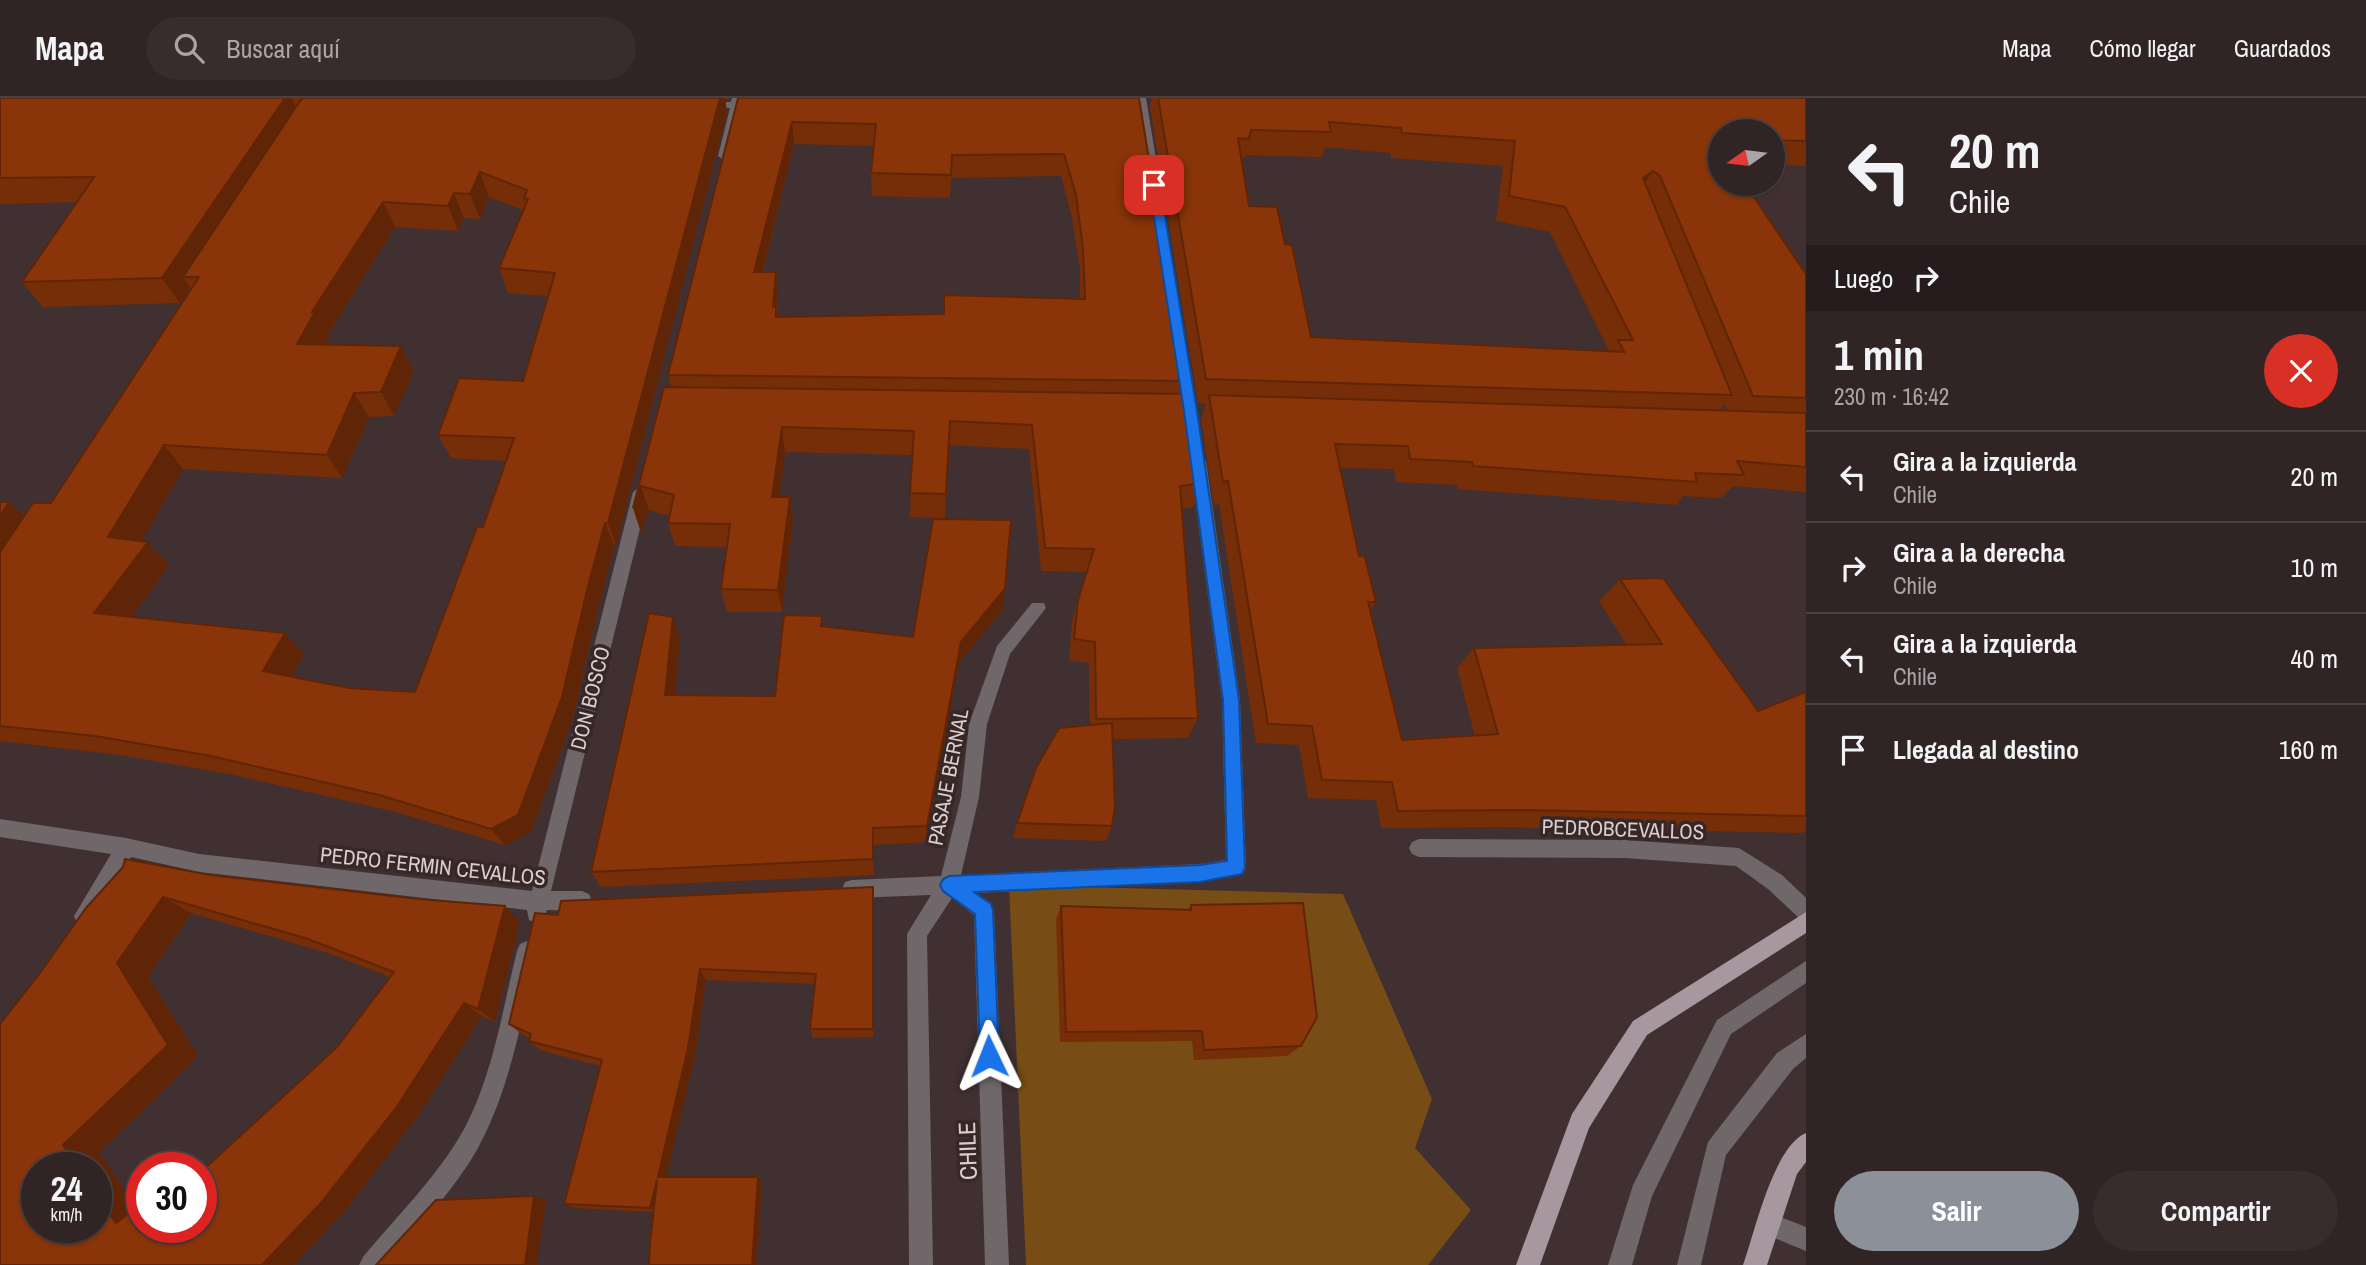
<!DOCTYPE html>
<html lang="es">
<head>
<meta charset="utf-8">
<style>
  body { margin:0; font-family:"Archivo Narrow",sans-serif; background:#392c2d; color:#f1f3f6; height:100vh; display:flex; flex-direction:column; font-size:26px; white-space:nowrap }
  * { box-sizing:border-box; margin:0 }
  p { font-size:23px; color:#a8a4a7 }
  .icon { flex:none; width:38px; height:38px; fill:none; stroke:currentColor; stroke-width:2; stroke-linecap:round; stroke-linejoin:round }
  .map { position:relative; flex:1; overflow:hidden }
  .details { display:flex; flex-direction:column; background:#312425; width:560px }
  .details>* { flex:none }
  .top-card { background:#312425; color:#f1f3f6; overflow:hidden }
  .needle { width:46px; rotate:256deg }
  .fabs { position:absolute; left:1708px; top:21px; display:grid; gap:14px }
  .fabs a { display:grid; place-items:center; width:77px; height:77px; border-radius:50%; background:#312425; box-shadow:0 2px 5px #0004,0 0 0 2px #4c4142; font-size:35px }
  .speed { position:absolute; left:21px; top:1054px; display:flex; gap:14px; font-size:35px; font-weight:700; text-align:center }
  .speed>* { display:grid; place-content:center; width:91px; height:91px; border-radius:50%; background:#312425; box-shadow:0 2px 5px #0004,0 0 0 2px #4c4142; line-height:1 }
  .speed small { font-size:18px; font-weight:400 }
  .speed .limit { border:10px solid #d22; background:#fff; color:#111 }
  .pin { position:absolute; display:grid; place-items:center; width:60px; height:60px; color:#fff; margin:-30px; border-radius:14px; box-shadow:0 4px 10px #0006 }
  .me { position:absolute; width:77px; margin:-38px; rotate:358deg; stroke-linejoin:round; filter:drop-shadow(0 0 5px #0008) }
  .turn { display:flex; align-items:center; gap:24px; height:147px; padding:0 28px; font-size:32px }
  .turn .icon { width:91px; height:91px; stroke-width:2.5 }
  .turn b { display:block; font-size:49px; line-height:60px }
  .then { display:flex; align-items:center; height:66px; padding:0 28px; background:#0003; gap:14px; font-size:26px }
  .round { display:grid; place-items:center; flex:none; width:74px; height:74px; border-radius:37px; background:#392c2d }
  .overview { display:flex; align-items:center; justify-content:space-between; height:119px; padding:0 28px }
  h1 { font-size:42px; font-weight:700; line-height:52px }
  .action { display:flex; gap:14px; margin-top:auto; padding:14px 28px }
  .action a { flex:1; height:80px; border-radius:42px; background:#8c9099; color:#fff; font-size:28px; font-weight:700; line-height:80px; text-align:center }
  .action a+a { background:#392c2d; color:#f1f3f6 }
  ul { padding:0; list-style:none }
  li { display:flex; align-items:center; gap:21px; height:91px; padding:0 28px; border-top:2px solid #4c4142 }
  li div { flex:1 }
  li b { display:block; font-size:26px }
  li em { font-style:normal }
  header { display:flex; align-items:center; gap:42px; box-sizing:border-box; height:98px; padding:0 35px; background:#312425; border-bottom:2px solid #4c4142 }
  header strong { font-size:33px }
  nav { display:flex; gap:38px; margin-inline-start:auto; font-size:24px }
  .search { width:490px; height:63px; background:#392c2d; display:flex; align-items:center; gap:18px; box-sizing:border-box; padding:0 24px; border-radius:38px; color:#a8a4a7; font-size:26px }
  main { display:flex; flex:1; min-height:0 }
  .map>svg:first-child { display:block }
  .green { fill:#784d15 }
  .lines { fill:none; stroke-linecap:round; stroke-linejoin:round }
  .minor { fill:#6f676a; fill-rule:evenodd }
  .major { fill:#a7979e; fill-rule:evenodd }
  .wall { fill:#762e08; fill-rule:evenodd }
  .shaded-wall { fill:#602506 }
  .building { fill:#893509; stroke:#602506; stroke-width:2; fill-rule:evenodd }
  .route { fill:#1a73e8; stroke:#114b97; stroke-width:2 }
  .labels { text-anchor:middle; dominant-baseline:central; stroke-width:7; stroke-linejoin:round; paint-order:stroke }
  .street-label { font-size:21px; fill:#dacfcf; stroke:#372727 }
  .near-street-label { font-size:24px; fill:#dacfcf; stroke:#372727 }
</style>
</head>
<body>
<header>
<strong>Mapa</strong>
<div class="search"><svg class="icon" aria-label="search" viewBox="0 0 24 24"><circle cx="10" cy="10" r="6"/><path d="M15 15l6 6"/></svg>Buscar aquí</div>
<nav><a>Mapa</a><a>Cómo llegar</a><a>Guardados</a></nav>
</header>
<main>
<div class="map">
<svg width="1806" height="1167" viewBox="0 0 1806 1167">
  <rect width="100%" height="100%" fill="#413031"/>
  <path class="green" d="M1009 787 1343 796 1432 1001 1415 1050 1471 1112 1428 1167H1026Z"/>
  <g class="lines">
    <g class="minor">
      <path d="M732 0H744L743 4H758L764 7 758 10H741L730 58 724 62 718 58 730 10H702L696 7 702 4H731Z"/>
      <path d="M1134 0H1146L1198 318 1191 323 1184 318Z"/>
      <path d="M1198 357 1206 363 1240 602 1246 770 1243 776 1200 784 976 795 991 805 994 812 1009 1167H985L974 817 952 800 927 838 933 1167H909L907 836 931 797 852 800 845 798 842 791 845 784 852 782 941 778 961 699 969 626 997 548 1032 505H1044L1046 510 1010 556 987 626 979 699 961 777 1200 766 1226 762 1222 602 1190 363Z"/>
      <path d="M641 388 649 394 551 793H582L589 796 592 803 589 810 582 813 547 812 543 822 536 825 529 822 527 812 199 774 131 759 91 825 84 828 77 825 74 818 111 756 0 739V721L126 740 199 756 532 793 633 394Z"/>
      <path d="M1419 741 1625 742 1739 750 1782 777 1806 800V823L1799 820 1768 791 1736 768 1625 760 1419 759 1412 756 1409 750 1412 744Z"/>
      <path d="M527 843 534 846 537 853C522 919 511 988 479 1048 455 1092 418 1129 386 1167H359L363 1159C397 1118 437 1079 463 1033 493 978 502 913 517 853L520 846Z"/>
      <path d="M1806 863V885L1731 936 1652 1098 1632 1167H1608L1633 1087 1717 922Z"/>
      <path d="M1806 936V960L1793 971 1726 1057 1701 1167H1677L1708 1044 1777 955Z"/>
      <path d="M1768 1114 1806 1129V1153L1760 1134 1756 1126 1760 1118Z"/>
    </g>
    <g class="major">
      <path d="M1806 814V835L1647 937 1589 1030 1540 1167H1516L1572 1016 1633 923Z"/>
      <path d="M1806 1035V1064L1797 1076 1767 1167H1743C1755 1134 1773 1049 1806 1035Z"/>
    </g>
  </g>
  <g class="wall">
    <path d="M0 0H730L729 1H725L727 14 616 447H614L598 510 573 619 531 734 505 747 396 714 234 677 121 657 0 643V404H9L24 418 51 405 191 192 190 189 180 205 43 209 22 184 76 104 0 106ZM489 99 523 112 499 170 508 195 548 198 523 283 438 337 451 360 506 363 483 429 415 594 349 590 291 579 304 556 131 519 169 467 141 443 183 371 342 380 369 319 394 318 414 273 401 248 325 247 330 239 328 236 395 129 458 133 464 120 480 121Z"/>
    <path d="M738 0H1139L1185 283 1181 296 1201 385 1193 409 1182 411 1198 620 1188 640 1112 641V728L1106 743 1013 740 1017 725 1090 627 1089 565 1069 562 1072 524 1078 502 1087 474 1041 473 1029 351 948 347 945 420 910 419 912 357 785 354 779 399H790L793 422 782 514H727L721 491 727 449 675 448 668 425 669 418 649 412 641 434 633 410 671 289 668 277ZM794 46 874 48 871 75 872 98 950 100 951 80 1061 78 1072 119 1080 172V201L944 197 943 216 778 219V196L763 174Z"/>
    <path d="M1152 0H1806V68L1773 67V33H1720V86L1806 176V394L1733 388 1721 400 1683 398 1676 407 1458 391 1457 387 1396 384 1394 371 1340 370 1359 458 1376 504 1370 513 1402 642 1475 638 1457 570 1474 550 1627 547 1599 503 1620 481 1758 613 1806 594V733L1802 735 1498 729 1381 730 1376 702 1308 700 1299 647 1256 645 1219 406 1214 407 1201 321 1206 306 1198 305 1150 9ZM1325 49 1390 55 1391 60 1503 68 1496 123 1550 134 1609 253 1311 239 1285 146 1249 108 1242 65 1245 57 1322 59ZM1725 306 1727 313 1719 312Z"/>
    <path d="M1005 491 1002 513 959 564 926 744 874 747V777L601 789 591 774 673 519 680 540 675 597 775 598 823 528 913 539Z"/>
    <path d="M210 777 520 824 495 924 482 918 417 1019 345 1112 294 1167H0L40 875 86 810ZM191 815 331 856 390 879 201 1129 137 1109 99 1055 198 958 148 879Z"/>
    <path d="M873 789 874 939 813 940 810 931 815 886 706 882 695 958 666 1079 762 1084 757 1167H649L653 1114 575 1110 564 1106 600 968 540 952 529 943 530 940 520 935 509 926 558 817Z"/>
    <path d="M1191 807 1301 948 1287 958 1194 962 1192 943 1060 944 1056 821 1061 808 1188 811Z"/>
  </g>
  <g class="shaded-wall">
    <path d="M285 0H292L301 19 183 179 190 189 180 205 162 180Z"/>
    <path d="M720 0H725L727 14 616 447 608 425Z"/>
    <path d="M792 24 794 46 757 196 754 174Z"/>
    <path d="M1653 73 1636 98 1643 80Z"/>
    <path d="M480 74 489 99 480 121 470 96Z"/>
    <path d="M454 95 464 120 458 133 448 108Z"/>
    <path d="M383 104 395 129 328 236 330 239 312 271 297 246 312 214Z"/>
    <path d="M776 174 778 196 777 215 779 231 773 209Z"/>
    <path d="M401 248 414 273 394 318 381 294Z"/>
    <path d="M354 295 369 319 342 380 327 357Z"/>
    <path d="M782 329 785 354 776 423 772 399Z"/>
    <path d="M164 347 183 371 131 461 108 439Z"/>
    <path d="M641 388 649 412 641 434 633 410Z"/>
    <path d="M790 399 793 422 782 514 778 492Z"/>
    <path d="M9 404 34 427 0 480V418Z"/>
    <path d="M605 425 614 447 598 510 573 619 531 734 505 747 491 731 588 488Z"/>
    <path d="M148 444 169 467 118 537 94 515Z"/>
    <path d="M1005 491 1002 513 959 564 926 744 927 728 961 544Z"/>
    <path d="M673 519 680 540 673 617 665 597Z"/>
    <path d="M285 535 304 556 282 594 263 573Z"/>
    <path d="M873 730 874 747V777L873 761Z"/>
    <path d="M873 789 874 801V939L873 931Z"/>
    <path d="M163 799 191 815 148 879 198 958 99 1055 142 1116 116 1125 96 1096V1069H78L63 1047 117 865Z"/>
    <path d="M505 808 520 824 495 924 478 911Z"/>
    <path d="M700 871 706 882 695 958 665 1084 658 1079Z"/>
    <path d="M464 905 482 918 417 1019 345 1112 294 1167H262Z"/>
    <path d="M758 1079 762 1084 757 1167H752Z"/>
    <path d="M657 1082 658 1114 650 1110Z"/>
    <path d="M534 1098 546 1102 537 1167H525Z"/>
  </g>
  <g class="building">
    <path d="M0 0H285L162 180 22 184 94 79 0 80Z"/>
    <path d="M302 0H720L608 425H605L588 488 562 599 518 717 491 731 379 697 211 658 95 638 0 628V454L33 405H51L199 179H183ZM480 74 527 92 524 100 528 101 499 170 555 175 523 283 459 280 438 337 514 340 483 429H477L415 594 349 590 263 573 285 535 94 515 148 444 108 439 164 347 327 357 354 295 381 294 401 248 297 246 315 214H312L383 104 448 108 454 95 470 96Z"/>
    <path d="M738 0H1139L1185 283 668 277ZM792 24 876 26 871 75 951 77 952 57 1064 56 1076 97 1083 150 1085 201 944 197V216L776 219V209H773L776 174H754Z"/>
    <path d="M1158 0H1806V43L1773 42V33H1720V86H1745L1806 176V300L1753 298 1660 78 1653 73 1643 80 1732 297 1206 281ZM1329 24 1401 30 1402 35 1515 43 1509 98 1565 109 1633 242H1618L1624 254 1311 239 1292 147 1285 146 1277 109 1249 108 1238 40 1249 41 1251 32 1331 34Z"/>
    <path d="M664 289 1188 296 1201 385 1180 388 1198 620 1096 621 1095 544 1074 541 1078 502 1094 451 1045 450 1032 327 950 323 946 396 910 395 914 333 782 329 772 399H790L778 492 721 491 730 426 668 425 674 397 641 388 633 410Z"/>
    <path d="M1209 297 1806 315V369L1737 363 1744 377 1695 375 1697 384 1473 368 1472 364 1410 361 1408 348 1335 346 1359 458 1365 459 1376 504H1368L1402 642 1498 636 1474 550 1662 546 1620 481 1663 480 1758 613 1806 594V718L1519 712 1398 713 1392 684 1322 682 1312 628 1268 626 1228 383 1223 384Z"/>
    <path d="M0 404H9L0 418Z"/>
    <path d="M933 421 1011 422 1005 491 961 544 927 728 873 730V761L591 774 649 515 673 519 665 597 775 598 784 517 822 518 821 528 913 539Z"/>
    <path d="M1112 625 1115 710 1112 728 1017 725 1036 670 1059 630Z"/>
    <path d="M125 761 210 777 418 801 505 808 478 911 464 905 396 1010 319 1107 262 1167H0V926L40 875 86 810 123 769ZM163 799 308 841 394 874 337 949 201 1074V1129H142V1105L116 1125 96 1096V1129H37V1069H78L63 1047 168 947 117 865Z"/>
    <path d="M873 789V931H810L816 876 700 871 688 950 658 1079H758L752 1167H649L650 1146 657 1082 650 1110 564 1106 602 962 529 943 531 936 509 926 535 815 558 817 561 803Z"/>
    <path d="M1303 805 1317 919 1301 948 1204 952 1202 933 1066 934 1061 808 1191 812V807Z"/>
    <path d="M534 1098 525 1167H376L436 1102Z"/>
  </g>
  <path class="route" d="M1154 83 1160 87 1197 313 1239 602 1245 770 1242 776 1200 784 974 794 991 806 993 812 999 958 996 965 989 968 982 965 980 958 975 816 943 793 940 787 943 781 949 778 1200 767 1227 763 1223 602 1184 313 1149 87Z"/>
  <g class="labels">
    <g class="street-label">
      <text transform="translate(590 600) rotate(-76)">DON BOSCO</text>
      <text transform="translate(948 679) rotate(-79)">PASAJE BERNAL</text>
      <text transform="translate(1623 731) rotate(2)">PEDROBCEVALLOS</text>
      <text transform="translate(433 768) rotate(6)">PEDRO FERMIN CEVALLOS</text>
    </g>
    <g class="near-street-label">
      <text transform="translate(967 1053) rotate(-92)">CHILE</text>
    </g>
  </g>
</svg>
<div class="fabs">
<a><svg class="needle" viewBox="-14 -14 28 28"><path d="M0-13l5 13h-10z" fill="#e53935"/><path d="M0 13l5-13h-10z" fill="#a8a4a7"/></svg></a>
</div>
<div class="speed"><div>24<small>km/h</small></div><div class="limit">30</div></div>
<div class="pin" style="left:1154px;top:87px;background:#d93025"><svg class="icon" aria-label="arrive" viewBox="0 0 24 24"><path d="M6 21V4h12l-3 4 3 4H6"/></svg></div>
<svg class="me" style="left:989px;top:958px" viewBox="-20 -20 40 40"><path d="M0-17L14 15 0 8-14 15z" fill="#1a73e8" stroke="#fff" stroke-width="4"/></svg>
</div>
<section class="details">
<div class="top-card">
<div class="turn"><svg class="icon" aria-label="left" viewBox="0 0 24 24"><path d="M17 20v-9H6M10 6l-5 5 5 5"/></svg><div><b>20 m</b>Chile</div></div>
<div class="then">Luego<svg class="icon" aria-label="right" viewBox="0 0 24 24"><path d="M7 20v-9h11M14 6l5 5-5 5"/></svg></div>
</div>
<div class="overview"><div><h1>1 min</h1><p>230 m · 16:42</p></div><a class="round" style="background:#d93025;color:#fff"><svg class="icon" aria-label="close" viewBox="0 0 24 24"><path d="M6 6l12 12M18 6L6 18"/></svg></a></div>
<ul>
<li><svg class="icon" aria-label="left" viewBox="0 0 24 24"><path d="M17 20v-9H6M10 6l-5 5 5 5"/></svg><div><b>Gira a la izquierda</b><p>Chile</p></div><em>20 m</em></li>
<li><svg class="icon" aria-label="right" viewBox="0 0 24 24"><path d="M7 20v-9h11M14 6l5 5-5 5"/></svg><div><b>Gira a la derecha</b><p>Chile</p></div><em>10 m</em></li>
<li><svg class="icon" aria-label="left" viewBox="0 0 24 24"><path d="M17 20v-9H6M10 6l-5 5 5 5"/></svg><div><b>Gira a la izquierda</b><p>Chile</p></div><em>40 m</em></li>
<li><svg class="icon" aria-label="arrive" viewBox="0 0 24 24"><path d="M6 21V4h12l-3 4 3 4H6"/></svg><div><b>Llegada al destino</b></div><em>160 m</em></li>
</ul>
<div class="action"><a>Salir</a><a>Compartir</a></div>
</section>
</main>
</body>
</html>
